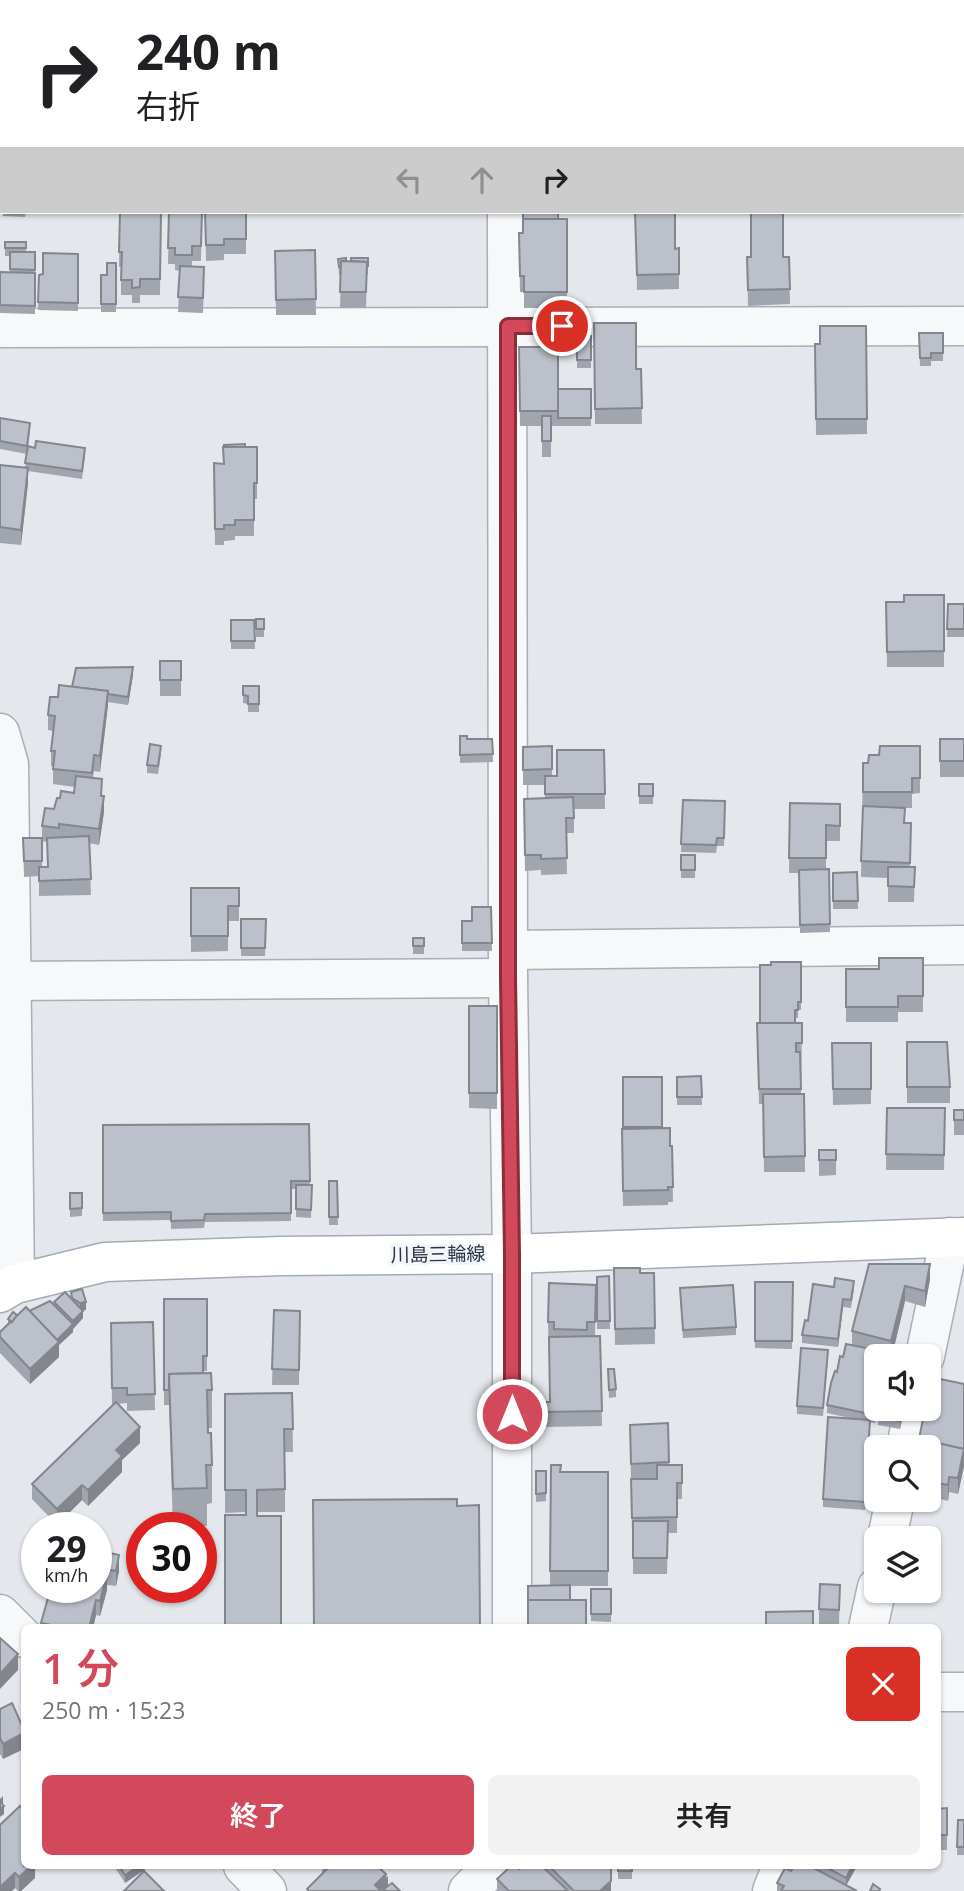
<!DOCTYPE html>
<html lang="ja">
<head>
<meta charset="utf-8">
<style>
  body { margin:0; font-family:"Open Sans","Noto Sans JP",sans-serif; background:#f2f2f2; color:#202124; height:100vh; display:flex; flex-direction:column; font-size:26px; white-space:nowrap }
  * { box-sizing:border-box; margin:0 }
  p { font-size:23px; color:#757577 }
  .icon { flex:none; width:38px; height:38px; fill:none; stroke:currentColor; stroke-width:2; stroke-linecap:round; stroke-linejoin:round }
  .map { position:relative; flex:1; overflow:hidden }
  .details { position:absolute; left:21px; top:1624px; width:920px; height:245px; display:flex; flex-direction:column; background:#fff; border-radius:10px; box-shadow:0 2px 5px #0004 }
  .details>* { flex:none }
  .banner { position:absolute; left:0px; top:0px; width:964px; height:214px; box-shadow:0 2px 5px #0004; background:#fff; color:#202124; overflow:hidden }
  .buttons { position:absolute; left:864px; top:1344px; display:grid; gap:14px }
  .buttons a { display:grid; place-items:center; width:77px; height:77px; border-radius:10px; background:#fff; box-shadow:0 2px 5px #0004; font-size:35px }
  .speed { position:absolute; left:21px; top:1512px; display:flex; gap:14px; font-size:35px; font-weight:700; text-align:center }
  .speed>* { display:grid; place-content:center; width:91px; height:91px; border-radius:50%; background:#fff; box-shadow:0 2px 5px #0004; line-height:1 }
  .speed small { font-size:18px; font-weight:400 }
  .speed .limit { border:10px solid #d22; background:#fff; color:#111 }
  .pin { position:absolute; display:grid; place-items:center; width:60px; height:60px; color:#fff; margin:-30px; border:4px solid #fff; border-radius:50%; box-shadow:0 2px 7px #0007 }
  .me { position:absolute; width:77px; margin:-38px; rotate:0deg; stroke-linejoin:round; filter:drop-shadow(0 0 5px #0008) }
  .turn { display:flex; align-items:center; gap:24px; height:147px; padding:0 21px; font-size:32px }
  .turn .icon { width:91px; height:91px; stroke-width:2.5 }
  .turn b { display:block; font-size:49px; line-height:60px }
  .lanes { display:flex; align-items:center; height:66px; padding:0 21px; background:#0003; justify-content:center; gap:35px; direction:ltr }
  .lanes .off { opacity:.35 }
  .round { display:grid; place-items:center; flex:none; width:74px; height:74px; border-radius:10px; background:#f2f2f2 }
  .overview { display:flex; align-items:center; justify-content:space-between; height:119px; padding:0 21px }
  h1 { font-size:42px; font-weight:600; line-height:52px; color:#d1495b }
  .primary-button { display:flex; gap:14px; margin-top:auto; padding:14px 21px }
  .primary-button a { flex:1; height:80px; border-radius:10px; background:#d1495b; color:#fff; font-size:28px; font-weight:600; line-height:80px; text-align:center }
  .primary-button a+a { background:#f2f2f2; color:#202124 }
  .map>svg:first-child { display:block }
  .lines { fill:none; stroke-linecap:round; stroke-linejoin:round }
  .minor-casing { stroke:#a9aeb7; stroke-width:41 }
  .major-casing { stroke:#a3abb8; stroke-width:41 }
  .minor { stroke:#f7f8fa; stroke-width:38 }
  .major { stroke:#fff; stroke-width:38 }
  .wall { fill:#a1a5ae }
  .shaded-wall { fill:#83868d }
  .building { fill:#bbc0ca; stroke:#83868d; stroke-width:2 }
  .route-casing { stroke:#882f3b; stroke-width:18 }
  .route { stroke:#d1495b; stroke-width:12 }
  .labels { text-anchor:middle; dominant-baseline:central; stroke-width:6; stroke-linejoin:round; paint-order:stroke }
  .street-label { font-size:19px; fill:#2b3445; stroke:#f4f6f9 }
</style>
</head>
<body>
<div class="map">
<svg width="964" height="1891" viewBox="0 0 964 1891">
  <rect width="100%" height="100%" fill="#e4e7ec"/>
  <g class="lines">
    <g class="minor-casing">
      <g id="minor">
        <path d="M506 0V2"/>
        <path d="M507 212 508 978 512 1254V1628"/>
        <path d="M0 328 964 326"/>
        <path d="M0 733 9 764 15 1284"/>
        <path d="M508 950 964 945"/>
        <path d="M0 981 508 978"/>
        <path d="M925 1356 950 1237"/>
        <path d="M906 1447 914 1409"/>
        <path d="M887 1538 895 1500"/>
        <path d="M0 1614 24 1638"/>
        <path d="M868 1628 877 1587"/>
        <path d="M938 1692H964"/>
        <path d="M243 1866 267 1891"/>
        <path d="M468 1891 493 1866"/>
        <path d="M772 1891 782 1866"/>
      </g>
    </g>
    <g class="major-casing">
      <path id="major" d="M0 1293 15 1284 105 1262 280 1256 512 1254 964 1237"/>
    </g>
    <use href="#minor" class="minor"/>
    <use href="#major" class="major"/>
  </g>
  <g class="wall">
    <rect x="12" y="0" width="110" height="2"/>
    <rect x="128" y="0" width="91" height="2"/>
    <rect x="367" y="0" width="81" height="2"/>
    <path d="M3 212H26L25 217 3 216Z"/>
    <path d="M120 212H161L160 295H140V303H132V295H121V267H119Z"/>
    <path d="M169 212H246V254H224V260L206 261 205 213H202L201 261H192V266L204 282 203 313 178 312 180 271 175 270V264H168Z"/>
    <path d="M633 212H675V249L679 248V289L637 290 635 214H633Z"/>
    <path d="M558 219H567V308H524V292H520L519 233H523Z"/>
    <path d="M5 242H26V252H35V314L0 313V272H10V256H5Z"/>
    <path d="M315 250 316 315H276L275 251Z"/>
    <path d="M78 254V311L38 310 39 275 43 274Z"/>
    <path d="M747 257H789L790 304 748 306Z"/>
    <path d="M368 258V274H367L366 308H340L341 275H339L338 259 346 261H351Z"/>
    <path d="M116 263V312H101V275H107Z"/>
    <path d="M594 323 636 369H641L642 424H595Z"/>
    <path d="M866 326 867 434 816 435 815 344H820Z"/>
    <path d="M919 333H943V361H931V366H920Z"/>
    <path d="M577 335 591 336V368H577Z"/>
    <path d="M519 347H558V418L591 389V426H551V457H542V426H520Z"/>
    <path d="M0 418 30 431 28 446 85 456 82 479 28 471V483L21 545 0 543V465L25 468 27 454 0 449Z"/>
    <path d="M245 447H257V499H254V536H235V540L224 541V545H215L214 463 223 464Z"/>
    <path d="M944 595V667H887L886 602H904Z"/>
    <path d="M948 604H964V637H947Z"/>
    <rect x="256" y="619" width="8" height="18"/>
    <path d="M231 620H254L255 649H231Z"/>
    <rect x="160" y="661" width="21" height="35"/>
    <path d="M133 675 128 705 108 702 100 772 94 771 93 778 102 796 104 812 99 845 89 843 91 895 39 896V876L24 877 23 838H42V867H48L47 842 42 841V826L54 809 60 798 74 793 75 787 53 784V766H51V751L53 731 48 730V715L58 697 72 687Z"/>
    <path d="M243 686H259V712H248V704L243 703Z"/>
    <path d="M460 736 467 739H492L493 762 460 763Z"/>
    <rect x="940" y="739" width="24" height="38"/>
    <path d="M552 746V776H557L604 750 605 809H574V833H566L567 874 541 875V870L525 871 524 799 545 798V785H523V747Z"/>
    <path d="M920 746V793L912 794V808H905V823H911L910 867H915L914 902H888V878L861 877 863 763H868L879 755Z"/>
    <path d="M161 754 158 774 147 773V765Z"/>
    <rect x="639" y="784" width="14" height="20"/>
    <path d="M683 800 725 801 724 846H717L716 853 681 852Z"/>
    <path d="M790 803 840 804V841H826V869H829L830 932 800 933 799 873H789Z"/>
    <rect x="681" y="855" width="14" height="23"/>
    <path d="M857 872 858 909H833V873Z"/>
    <path d="M191 888H239V921H228V951L191 952Z"/>
    <path d="M491 907 492 951H462V921H472Z"/>
    <path d="M241 919H266L265 956H241Z"/>
    <rect x="413" y="938" width="11" height="16"/>
    <path d="M923 958V1012H898V1022H846V969H879Z"/>
    <path d="M801 962V1010H798V1018H795V1023H802L801 1094H804L805 1172H764L763 1104H759L757 1023H760Z"/>
    <path d="M469 1006H497V1109L469 1108Z"/>
    <path d="M907 1042 950 1087V1103H907Z"/>
    <path d="M832 1043H871V1104L833 1105Z"/>
    <path d="M701 1076 702 1105H677V1077Z"/>
    <path d="M623 1077H662V1128L670 1146H672L673 1202H668V1205L623 1206 622 1144 623 1129Z"/>
    <path d="M887 1108H945L944 1170H886Z"/>
    <rect x="954" y="1110" width="10" height="25"/>
    <path d="M309 1124 310 1185H312L311 1218 296 1217V1189H291V1221L205 1222 204 1228 171 1229V1220L103 1221V1125Z"/>
    <path d="M819 1150H836V1175L819 1176Z"/>
    <path d="M329 1181H337L338 1225H329Z"/>
    <path d="M70 1193H82V1216L70 1217Z"/>
    <path d="M869 1264 930 1279 925 1307 905 1301 892 1356 887 1355 875 1423 870 1422 865 1510 823 1507V1499L854 1419 827 1413V1405L837 1372 843 1357 852 1345V1331Z"/>
    <path d="M614 1268 640 1273H654L655 1344 615 1345Z"/>
    <path d="M609 1276 610 1329H597V1277Z"/>
    <path d="M755 1282H793L792 1349 755 1348Z"/>
    <path d="M596 1285 595 1336H600L602 1426 543 1427V1402H550L548 1322Z"/>
    <path d="M854 1289 851 1308 843 1307 838 1347 802 1343V1335L808 1321Z"/>
    <path d="M71 1292 86 1310H83V1318L73 1329V1332L59 1345V1357L30 1384 0 1353V1332L8 1325V1319L29 1311 54 1305V1302L71 1298Z"/>
    <path d="M680 1296 736 1327V1335L683 1338Z"/>
    <path d="M164 1299H207V1371H203L212 1390V1428H208L212 1465V1503L207 1504V1526L173 1527 169 1405H164Z"/>
    <path d="M274 1310 300 1311 299 1385H272Z"/>
    <path d="M153 1322 155 1410 127 1411V1403L117 1404 140 1443 122 1460V1472L88 1506 82 1500 57 1525 32 1499V1484L114 1404H112L111 1323Z"/>
    <path d="M828 1358 823 1416 797 1414V1406Z"/>
    <path d="M608 1369 616 1389V1397L609 1398Z"/>
    <path d="M964 1384V1466L958 1494 949 1492 948 1501 929 1496V1447L919 1439Z"/>
    <path d="M292 1393 293 1452H285V1512H257V1516H281V1628H225V1515H246V1512L225 1513V1394Z"/>
    <rect x="526" y="1396" width="12" height="30"/>
    <path d="M904 1409 900 1429 878 1425V1417Z"/>
    <path d="M668 1423 669 1465H682V1499H677V1533H668L667 1574H633V1533H632L630 1425Z"/>
    <path d="M551 1465 561 1472H608V1586H570V1600L586 1628 550 1585Z"/>
    <path d="M536 1471H546V1501L536 1502Z"/>
    <path d="M96 1550 119 1571 116 1586 107 1585V1590L100 1616 96 1615 93 1628H41V1623L47 1602V1587H96Z"/>
    <path d="M840 1585 839 1625H819V1609Z"/>
    <path d="M591 1589H611V1622L591 1621Z"/>
    <path d="M24 1701V1720L23 1718V1703Z"/>
    <path d="M12 1703 3 1759 0 1754V1709Z"/>
    <path d="M947 1808V1850H938V1809Z"/>
    <path d="M958 1820H964V1855H957Z"/>
    <path d="M0 1825 24 1866H38L35 1869V1878L21 1891H18L15 1888 12 1891H0Z"/>
    <path d="M114 1866H150L125 1883Z"/>
    <path d="M322 1866H377L388 1877V1885L386 1888 400 1891H307V1889L322 1873Z"/>
    <path d="M523 1866H611V1891H497V1879L519 1869Z"/>
    <rect x="618" y="1866" width="14" height="13"/>
    <rect x="669" y="1866" width="37" height="1"/>
    <path d="M819 1866H857L846 1885 857 1891H777V1883L791 1871 819 1870Z"/>
  </g>
  <g class="shaded-wall">
    <path d="M28 468V483L21 545V530Z"/>
    <path d="M133 667V675L128 705V697Z"/>
    <path d="M108 691V706L100 772V756Z"/>
    <path d="M104 796V812L99 845V829Z"/>
    <path d="M930 1264V1279L925 1307V1291Z"/>
    <path d="M905 1286V1301L892 1356 891 1341Z"/>
    <path d="M843 1299V1307L838 1347V1339Z"/>
    <path d="M86 1302V1310L80 1311V1303Z"/>
    <path d="M83 1311V1318L73 1329V1321Z"/>
    <path d="M73 1324V1332L59 1345V1357L30 1384V1369L54 1342Z"/>
    <path d="M903 1409H904L900 1429V1421Z"/>
    <path d="M140 1427V1443L122 1460V1472L88 1506V1490L116 1450Z"/>
    <path d="M964 1450V1466L958 1494V1478Z"/>
    <path d="M949 1477V1492L948 1501V1485Z"/>
    <path d="M82 1485V1500L57 1525V1509Z"/>
    <path d="M119 1555V1571L116 1586V1571Z"/>
    <path d="M107 1575V1590L100 1616V1601Z"/>
    <path d="M96 1600V1615L93 1628H89Z"/>
    <path d="M18 1654V1670L0 1689V1674Z"/>
    <path d="M24 1733V1749L3 1759V1744Z"/>
    <path d="M3 1796V1804L0 1807V1799Z"/>
    <path d="M4 1806V1814L0 1817V1809Z"/>
    <path d="M30 1866H38L35 1869V1878L21 1891H19V1877Z"/>
    <path d="M139 1866H150L125 1883V1875Z"/>
    <path d="M852 1866H857L846 1886V1878Z"/>
    <path d="M15 1873V1888L12 1891H0V1887Z"/>
    <path d="M386 1874V1890L384 1889V1891H375V1885Z"/>
    <path d="M388 1877V1885L386 1887V1879Z"/>
    <path d="M611 1881V1891H600Z"/>
  </g>
  <g class="building">
    <rect x="43" y="0" width="41" height="2"/>
    <rect x="324" y="0" width="31" height="2"/>
    <rect x="368" y="0" width="65" height="2"/>
    <path d="M174 1V2H133Z"/>
    <path d="M120 212H161L160 279H140V287L132 288V280H121L122 252H119Z"/>
    <path d="M169 212H202L201 246H192V255H175V248H168Z"/>
    <path d="M205 212H246V239H224V245H206Z"/>
    <rect x="523" y="212" width="35" height="7"/>
    <path d="M635 212H675V249L679 248V274L637 275Z"/>
    <path d="M751 212H783V257H789L790 289 748 290 747 257H751Z"/>
    <path d="M523 219H567V292H524V276H520L519 233H523Z"/>
    <rect x="5" y="242" width="21" height="6"/>
    <path d="M315 250 316 299 276 300 275 251Z"/>
    <path d="M10 252H35V270L10 269Z"/>
    <path d="M43 253 78 254V303L38 302 39 275 43 274Z"/>
    <path d="M346 258V261H341V267H339L338 259Z"/>
    <path d="M351 258H368V266H367V262L351 261Z"/>
    <path d="M341 261 367 262 366 292H340Z"/>
    <path d="M107 263H116V304H101V275H107Z"/>
    <path d="M180 266 204 267 203 298 178 297Z"/>
    <path d="M0 272 35 273V306L0 305Z"/>
    <path d="M594 323H636V369H641L642 408 595 409Z"/>
    <path d="M820 326H866L867 419H816L815 344H820Z"/>
    <path d="M919 333H943V353H931V358H920Z"/>
    <path d="M577 335 591 336V360H577Z"/>
    <path d="M519 347H558V411H520Z"/>
    <rect x="558" y="389" width="33" height="29"/>
    <rect x="542" y="416" width="9" height="25"/>
    <path d="M0 418 30 423 27 446 0 441Z"/>
    <path d="M36 441 85 448 82 471 25 463 28 446 35 448Z"/>
    <path d="M245 444V447H224V445Z"/>
    <path d="M223 447H257V483H254V520H235V525H224V529H215L214 463 224 464Z"/>
    <path d="M0 465 28 468 21 530 0 527Z"/>
    <path d="M904 595H944V651L887 652 886 602H904Z"/>
    <path d="M948 604H964V629H947Z"/>
    <rect x="256" y="619" width="8" height="10"/>
    <path d="M231 620H254L255 641H231Z"/>
    <rect x="160" y="661" width="21" height="19"/>
    <path d="M133 667 128 697 108 694V691L72 687 76 668Z"/>
    <path d="M59 685 108 691 100 756 94 755 92 773 53 769 55 751H51L55 716 48 715 50 697H58Z"/>
    <path d="M243 686H259V704H248V696L243 695Z"/>
    <path d="M460 736H467V739H492L493 754 460 755Z"/>
    <rect x="940" y="739" width="24" height="22"/>
    <path d="M150 744 161 746 158 766 147 765Z"/>
    <path d="M552 746V769L523 770V747Z"/>
    <path d="M880 746H920V778H912V792H863V763H868L869 755H879Z"/>
    <path d="M557 750H604L605 794H545V776H557Z"/>
    <path d="M76 776 102 779 101 796H104L99 829 59 824V828L42 826 45 808 54 809 57 798H60L61 791 74 793Z"/>
    <rect x="639" y="784" width="14" height="12"/>
    <path d="M573 797 574 818H566L567 858 541 859V855H525L524 799Z"/>
    <path d="M683 800 725 801 724 838H717L716 845 681 844Z"/>
    <path d="M790 803 840 804V826L826 825V858H789Z"/>
    <path d="M863 806 905 808 904 823H911L910 863 861 861Z"/>
    <path d="M89 836 91 879 39 881V867H48L47 838Z"/>
    <path d="M23 838H42V861H24Z"/>
    <rect x="681" y="855" width="14" height="15"/>
    <path d="M888 867H915L914 887 888 886Z"/>
    <path d="M829 869 830 924 800 925 799 870Z"/>
    <path d="M857 872 858 901H833V873Z"/>
    <path d="M191 888H239V906H228V936H191Z"/>
    <path d="M472 907H491L492 943H462V921H472Z"/>
    <path d="M241 919H266L265 948H241Z"/>
    <rect x="413" y="938" width="11" height="8"/>
    <path d="M879 958H923V996H898V1007H846V969H879Z"/>
    <path d="M771 962H801V1002H798V1010H795V1023H760V965H771Z"/>
    <rect x="469" y="1006" width="28" height="87"/>
    <path d="M757 1023H802V1043H796V1052H800L801 1089H759Z"/>
    <path d="M907 1042H947L950 1087H907Z"/>
    <path d="M832 1043H871V1089H833Z"/>
    <path d="M701 1076 702 1097H677V1077Z"/>
    <rect x="623" y="1077" width="39" height="50"/>
    <path d="M763 1094H804L805 1156 764 1157Z"/>
    <path d="M887 1108H945L944 1155 886 1154Z"/>
    <rect x="954" y="1110" width="10" height="10"/>
    <path d="M309 1124 310 1181H291V1213L205 1214 204 1220 171 1221V1212L103 1213V1125Z"/>
    <path d="M670 1128V1146H672L673 1187H668V1190L623 1191 622 1129Z"/>
    <rect x="819" y="1150" width="17" height="10"/>
    <path d="M329 1181H337L338 1217H329Z"/>
    <path d="M296 1185H312L311 1210 296 1209Z"/>
    <path d="M70 1193H82V1208L70 1209Z"/>
    <path d="M869 1264H930L925 1291 905 1286 891 1341 852 1331Z"/>
    <path d="M614 1268H640V1273H654L655 1328 615 1329Z"/>
    <path d="M609 1276 610 1321H597V1277Z"/>
    <path d="M835 1278 854 1281 851 1300 843 1299 838 1339 802 1335 805 1320 808 1321 813 1284 834 1287Z"/>
    <path d="M755 1282H793L792 1341H755Z"/>
    <path d="M549 1283 596 1285 595 1322H587V1330L554 1329V1322H548Z"/>
    <path d="M733 1285 736 1327 683 1330 680 1288Z"/>
    <path d="M82 1289 86 1302 80 1303 72 1298 71 1292Z"/>
    <path d="M65 1292 83 1311 73 1321 54 1302Z"/>
    <path d="M164 1299H207V1356H203V1373L169 1374V1390H164Z"/>
    <path d="M50 1301 73 1324 57 1340 29 1311Z"/>
    <path d="M26 1307 59 1342 30 1369 0 1337V1332Z"/>
    <path d="M274 1310 300 1311 299 1370 272 1369Z"/>
    <path d="M13 1312 17 1315 12 1322 8 1319Z"/>
    <path d="M153 1322 155 1394 127 1395V1388H112L111 1323Z"/>
    <path d="M600 1336 602 1411 543 1412V1402H550L549 1337Z"/>
    <path d="M846 1344 887 1352 886 1356H877V1405L875 1415 827 1405 831 1383 835 1371 837 1372 840 1356 843 1357Z"/>
    <path d="M801 1348 828 1350 823 1408 797 1406Z"/>
    <path d="M905 1352 915 1353 914 1356H904Z"/>
    <path d="M608 1369H614L616 1389 609 1390Z"/>
    <path d="M211 1373 212 1390H207L208 1433H211L212 1465H206L207 1488 173 1489 169 1374Z"/>
    <path d="M931 1377 964 1384V1449L919 1439 925 1409H929V1388Z"/>
    <path d="M292 1393 293 1429H284L285 1489 257 1490V1516H281V1626H225V1515H246V1490H225V1394Z"/>
    <rect x="526" y="1396" width="12" height="22"/>
    <path d="M116 1402 140 1427 116 1450 122 1456 88 1490 82 1485 57 1509 32 1484Z"/>
    <path d="M879 1409H903L900 1421 878 1417Z"/>
    <path d="M828 1417 870 1420 865 1502 823 1499Z"/>
    <path d="M668 1423 669 1462 631 1464 630 1425Z"/>
    <path d="M915 1438 964 1449 958 1478 949 1477 948 1485 929 1481V1447H913Z"/>
    <path d="M551 1465H561L560 1472H608V1571H550Z"/>
    <path d="M657 1465H682V1483H677V1517L632 1518 631 1479H657Z"/>
    <path d="M536 1471H546V1493L536 1494Z"/>
    <path d="M457 1499V1506L479 1505 480 1628H314L313 1500Z"/>
    <path d="M175 1521H190L189 1528H175Z"/>
    <path d="M633 1521H668L667 1558H633Z"/>
    <path d="M96 1550 119 1555 116 1571 96 1567Z"/>
    <path d="M96 1572 107 1575 100 1601 96 1600 89 1628H52V1625L41 1623 51 1587H50H96Z"/>
    <path d="M820 1584 840 1585 839 1610 819 1609Z"/>
    <path d="M570 1585V1600H528V1601V1586Z"/>
    <rect x="591" y="1589" width="20" height="25"/>
    <rect x="528" y="1600" width="58" height="28"/>
    <path d="M813 1611V1628H766V1612Z"/>
    <path d="M0 1638 18 1654 0 1674Z"/>
    <path d="M12 1703 24 1730V1733L3 1744 0 1738V1709Z"/>
    <path d="M0 1801 4 1806 0 1809Z"/>
    <path d="M20 1806 24 1811V1866H31L19 1877 15 1873 0 1887V1825Z"/>
    <path d="M947 1808V1835H938V1809Z"/>
    <path d="M958 1820H964V1847H957Z"/>
    <path d="M119 1866H139L125 1875Z"/>
    <path d="M326 1866H377L386 1874 375 1885 381 1891H309L307 1889 328 1868Z"/>
    <path d="M511 1866H516L519 1869 523 1866H542L568 1891H509L497 1879Z"/>
    <path d="M549 1866H611V1881L600 1891H574Z"/>
    <rect x="618" y="1866" width="14" height="5"/>
    <path d="M794 1866H810L857 1891H781L784 1886 777 1883 785 1868 791 1871Z"/>
    <path d="M824 1866H852L846 1878Z"/>
    <path d="M144 1871 164 1891H124Z"/>
    <path d="M392 1883 400 1891H386L384 1889Z"/>
    <path d="M873 1884 880 1889 879 1891H870Z"/>
  </g>
  <g class="lines">
    <g class="route-casing">
      <path id="route" d="M512 1414V1254L508 978V326H562"/>
    </g>
    <use href="#route" class="route"/>
  </g>
  <g class="labels">
    <g class="street-label">
      <text transform="translate(438 1254) rotate(-1)">川島三輪線</text>
    </g>
  </g>
</svg>
<div class="buttons">
<a><svg class="icon" aria-label="sound" viewBox="0 0 24 24"><path d="M4 9h4l5-4v14l-5-4H4zM17 9q2 3 0 6"/></svg></a>
<a><svg class="icon" aria-label="search" viewBox="0 0 24 24"><circle cx="10" cy="10" r="6"/><path d="M15 15l6 6"/></svg></a>
<a><svg class="icon" aria-label="layers" viewBox="0 0 24 24"><path d="M12 4l9 5-9 5-9-5zM3 14l9 5 9-5"/></svg></a>
</div>
<div class="speed"><div>29<small>km/h</small></div><div class="limit">30</div></div>
<div class="pin" style="left:562px;top:326px;background:#d93025"><svg class="icon" aria-label="arrive" viewBox="0 0 24 24"><path d="M6 21V4h12l-3 4 3 4H6"/></svg></div>
<svg class="me" style="left:512px;top:1414px" viewBox="-20 -20 40 40"><circle r="17" fill="#d1495b" stroke="#fff" stroke-width="3"/><path d="M0-11L8 9 0 5-8 9z" fill="#fff"/></svg>
<div class="banner">
<div class="turn"><svg class="icon" aria-label="right" viewBox="0 0 24 24"><path d="M7 20v-9h11M14 6l5 5-5 5"/></svg><div><b>240 m</b>右折</div></div>
<div class="lanes"><svg class="icon off" aria-label="left" viewBox="0 0 24 24"><path d="M17 20v-9H6M10 6l-5 5 5 5"/></svg><svg class="icon off" aria-label="ahead" viewBox="0 0 24 24"><path d="M12 20V5M6 11l6-6 6 6"/></svg><svg class="icon" aria-label="right" viewBox="0 0 24 24"><path d="M7 20v-9h11M14 6l5 5-5 5"/></svg></div>
</div>
<section class="details">
<div class="overview"><div><h1>1 分</h1><p>250 m · 15:23</p></div><a class="round" style="background:#d93025;color:#fff"><svg class="icon" aria-label="close" viewBox="0 0 24 24"><path d="M6 6l12 12M18 6L6 18"/></svg></a></div>
<div class="primary-button"><a>終了</a><a>共有</a></div>
</section>
</div>
</body>
</html>
